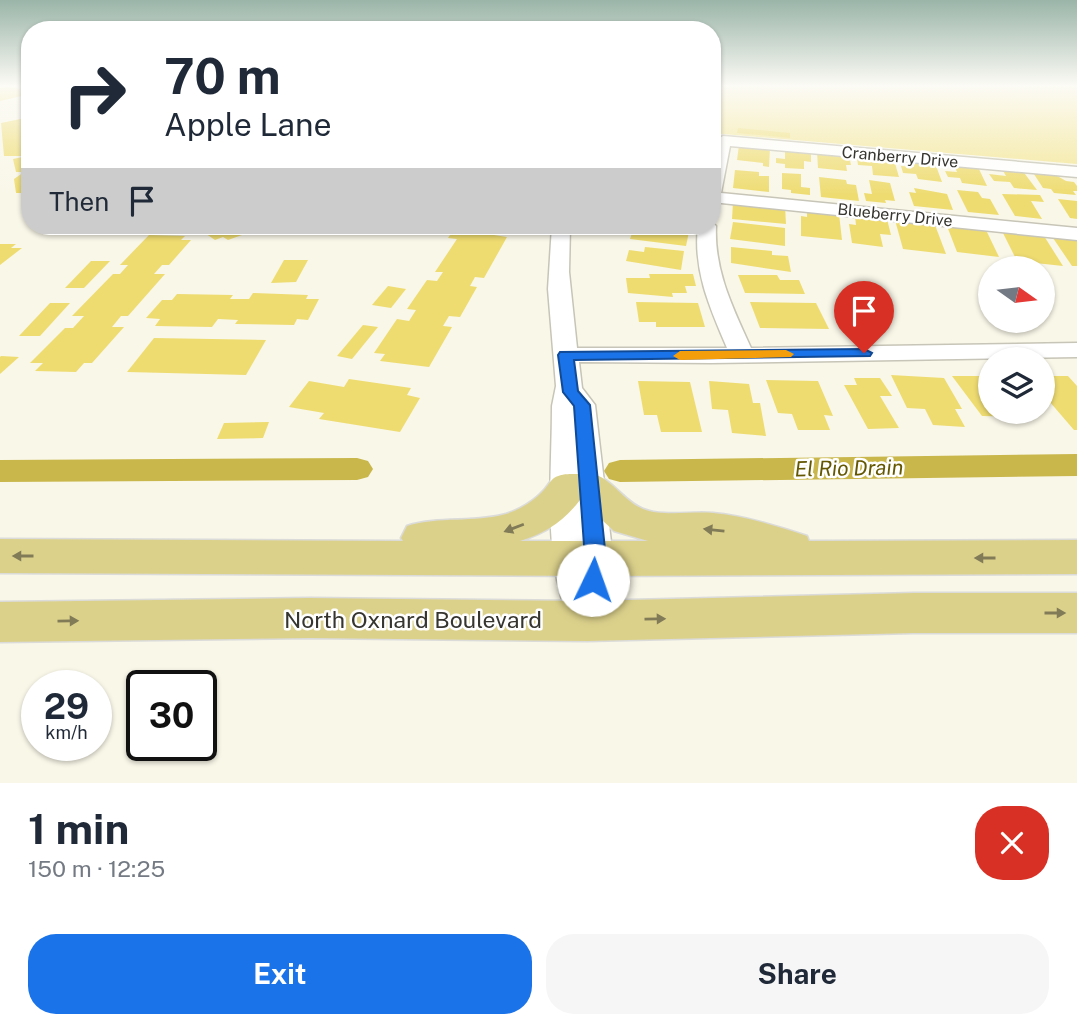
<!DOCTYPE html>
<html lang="en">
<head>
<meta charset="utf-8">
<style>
  body { margin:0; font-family:"Public Sans",sans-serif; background:#f6f6f7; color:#1f2937; height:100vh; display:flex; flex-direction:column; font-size:26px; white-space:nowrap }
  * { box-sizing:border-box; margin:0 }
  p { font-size:23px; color:#747a83 }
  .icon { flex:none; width:38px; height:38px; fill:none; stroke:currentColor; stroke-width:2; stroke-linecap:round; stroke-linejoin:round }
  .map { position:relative; height:783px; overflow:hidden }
  .details { display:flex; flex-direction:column; background:#fff; flex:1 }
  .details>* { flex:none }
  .hud { position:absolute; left:21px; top:21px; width:700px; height:214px; border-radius:28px; box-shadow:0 2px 5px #0004; background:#fff; color:#1f2937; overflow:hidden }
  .needle { width:46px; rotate:104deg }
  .controls { position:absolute; left:978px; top:256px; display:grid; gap:14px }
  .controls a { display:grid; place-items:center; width:77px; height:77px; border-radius:50%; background:#fff; box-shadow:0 2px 5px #0004; font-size:35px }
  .speed { position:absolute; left:21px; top:670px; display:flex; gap:14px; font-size:35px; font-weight:700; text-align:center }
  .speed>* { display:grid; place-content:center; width:91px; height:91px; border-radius:50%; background:#fff; box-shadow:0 2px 5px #0004; line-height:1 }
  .speed small { font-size:18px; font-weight:400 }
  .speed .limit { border:4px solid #111; border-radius:10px; background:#fff; color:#111 }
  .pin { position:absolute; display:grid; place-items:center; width:60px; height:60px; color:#fff; margin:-72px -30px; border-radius:50% 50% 50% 0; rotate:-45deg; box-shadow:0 0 7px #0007 }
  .pin .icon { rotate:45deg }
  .me { position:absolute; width:77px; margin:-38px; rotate:3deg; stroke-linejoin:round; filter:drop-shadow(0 0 5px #0008) }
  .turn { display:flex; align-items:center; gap:24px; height:147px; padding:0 28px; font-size:32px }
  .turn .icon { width:91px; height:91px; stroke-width:2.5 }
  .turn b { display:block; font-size:49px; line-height:60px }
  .then { display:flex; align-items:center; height:66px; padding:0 28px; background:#0003; gap:14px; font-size:26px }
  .round { display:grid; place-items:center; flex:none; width:74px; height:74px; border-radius:28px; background:#f6f6f7 }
  .head { display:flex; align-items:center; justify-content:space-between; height:119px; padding:0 28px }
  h1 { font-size:42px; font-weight:700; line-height:52px }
  .action { display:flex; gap:14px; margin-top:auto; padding:14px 28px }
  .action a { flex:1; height:80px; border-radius:28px; background:#1a73e8; color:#fff; font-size:28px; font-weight:700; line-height:80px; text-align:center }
  .action a+a { background:#f6f6f7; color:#1f2937 }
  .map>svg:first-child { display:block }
  .green { fill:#f3e697 }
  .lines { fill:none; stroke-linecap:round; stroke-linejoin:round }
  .canal { fill:#c9b74b; fill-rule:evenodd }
  .building { fill:#eedc71 }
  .minor-casing { stroke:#c7c5b7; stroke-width:3 }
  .major-casing { stroke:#dbdbda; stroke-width:3 }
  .minor { fill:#fff; fill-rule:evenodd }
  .major { fill:#dcd18b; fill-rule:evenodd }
  .oneway { fill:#817b58 }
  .route { fill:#1a73e8; stroke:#114b97; stroke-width:2 }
  .slow { fill:#f59e0b }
  .labels { text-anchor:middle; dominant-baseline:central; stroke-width:5; stroke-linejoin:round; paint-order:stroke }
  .far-street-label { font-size:16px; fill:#36352f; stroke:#fff }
  .water-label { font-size:21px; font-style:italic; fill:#645700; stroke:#fff }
  .near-street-label { font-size:23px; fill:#36352f; stroke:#fff }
</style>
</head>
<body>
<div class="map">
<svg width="1077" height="783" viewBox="0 0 1077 783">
  <rect width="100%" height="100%" fill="#f9f7e8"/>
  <path class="green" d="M712 85H1077V164L712 133Z"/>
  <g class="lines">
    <g class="canal">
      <path d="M1077 454V476L620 482 609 479 604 471 609 463 620 460Z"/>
      <path d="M357 458 368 461 373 469 368 477 357 480 0 482V460Z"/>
    </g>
  </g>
  <g class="building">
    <path d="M8 87 30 90 26 93 30 94 0 101V88Z"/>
    <path d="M30 117V193H16L14 179 24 172H16L13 159 27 156H4L1 123Z"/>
    <path d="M738 128 790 133V138L737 133Z"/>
    <path d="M739 145 770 148 769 167 763 166V163L737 160Z"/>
    <path d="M785 150 811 153V162L804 161V169L785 168V164L776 163V158L785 159Z"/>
    <path d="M817 152 849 155 851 165H846L847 171 818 168Z"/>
    <path d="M857 158 894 160 899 177 873 175 872 166 858 165Z"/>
    <path d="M912 161 935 163 942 182 918 179 916 174 903 173 901 166 914 167Z"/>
    <path d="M954 165 978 167 987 186 962 183 960 178 948 177 945 171 957 172Z"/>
    <path d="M1002 169 1022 170 1037 190 1014 188 1010 182 994 181 989 174 1006 176Z"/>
    <path d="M735 170 759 172V176H769V192L733 188Z"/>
    <path d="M1032 171 1052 173 1066 181 1074 182 1077 186V191H1073L1076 195 1054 193 1051 189 1043 188Z"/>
    <path d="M782 173 801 174V187L810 188V195L791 193V190L782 189Z"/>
    <path d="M819 177 846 180 847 184 856 185 859 201 821 197Z"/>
    <path d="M869 180 890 183 895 201 885 200 886 203 866 201 864 193 872 194Z"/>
    <path d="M914 188 947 194 953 210 914 206 909 192 916 193Z"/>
    <path d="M957 190 978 192 982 198 990 199 999 215 968 212Z"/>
    <path d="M1002 194 1040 195 1044 202 1031 201 1042 219 1015 216Z"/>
    <path d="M1058 199 1077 201V219L1070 218Z"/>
    <path d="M733 203 785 207 786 224 732 219Z"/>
    <path d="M807 211 839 214 842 240 801 236V216L807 217Z"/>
    <path d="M855 216 887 219 891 235 880 234 883 247 852 243 849 224 856 225Z"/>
    <path d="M895 220 935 225 946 254 903 249Z"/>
    <path d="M733 222 785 228V246L730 239Z"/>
    <path d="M207 226H267L228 240 223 237 215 240 199 229Z"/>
    <path d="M320 226H397L390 233 380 232 378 235Z"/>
    <path d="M947 226 986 230 999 257 957 252Z"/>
    <path d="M647 227 689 232 686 246 630 239 633 230 645 231Z"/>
    <path d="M454 229 507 237 484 278 475 277 470 286 477 287 460 317 449 316 443 326 452 327 429 367 380 361 385 354 374 353 397 319 409 321 416 310 407 309 427 280 437 281 443 272H435L457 239 448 238Z"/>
    <path d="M1002 231 1044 236 1063 266 1017 261Z"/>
    <path d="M149 235 185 236 181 240H191L169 265H162L154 274H165L128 316H121L112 327H124L92 363H84L76 372 35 371 43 363H30L65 328H73L84 316H72L113 274H120L128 265H120Z"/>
    <path d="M1053 238 1077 240V266H1072Z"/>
    <path d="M0 244H16L11 248H22L0 265Z"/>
    <path d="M645 247 684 251 681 270 626 261 629 250 644 252Z"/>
    <path d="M731 247 772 251V255L788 256 791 272 731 263Z"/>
    <path d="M284 260H308L296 282 271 283Z"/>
    <path d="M91 261H110L84 288H65Z"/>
    <path d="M649 274H693L696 286H685L687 293H672L673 297 628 293 626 278H650Z"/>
    <path d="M738 275H777L780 280H799L805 294 745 293Z"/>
    <path d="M388 286 406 289 391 308 372 305Z"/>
    <path d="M253 293 308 295 306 299H319L308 320 297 319 294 325 235 324 238 320 218 319 212 327 155 326 160 319 146 318 162 300H172L177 294 233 295 230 299H249Z"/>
    <path d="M636 302 698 303 705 327H656V322H639Z"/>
    <path d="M750 302 816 303 829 329 760 328Z"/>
    <path d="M50 303H70L40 336H19Z"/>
    <path d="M363 325 378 327 352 359 337 356Z"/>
    <path d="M154 338 266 340 246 375 127 372Z"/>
    <path d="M1 356 19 357 0 374V357Z"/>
    <path d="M891 375 944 378 962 409H955L965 427 933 425 925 409 907 408Z"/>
    <path d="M952 376H990V411H1031L1035 417 982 416Z"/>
    <path d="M1043 376H1068L1077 386V430H1074L1043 394V383H1046Z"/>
    <path d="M854 378H880L892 396H880L899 428 868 429 844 385H857Z"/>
    <path d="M349 379 411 388 407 395 420 398 400 432 319 419 324 413 289 407 309 381 344 387Z"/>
    <path d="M766 380 818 381 833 416 824 415 830 430H798L792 414 778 413Z"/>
    <path d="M638 381 690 382 702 432H661L657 415H644Z"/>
    <path d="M709 381 749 384 753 403H760L766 436 732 433 728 410 712 409Z"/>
    <path d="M269 422 263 438 217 439 224 423Z"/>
  </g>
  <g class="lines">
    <g class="minor-casing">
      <g id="minor">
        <path d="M723 136 1077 167V177L730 146 721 193 1077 228V240L712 202V155L715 141Z"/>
        <path d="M712 222 716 226C714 271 733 308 751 348L1077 343V357L711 363 579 362 582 388 595 405 613 559 610 578 605 588 596 591 605 621 600 632 587 637 574 632C541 563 552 481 552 406L556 386 548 289 552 226H570L569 272 577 348H727C710 308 693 271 698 226H712Z"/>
      </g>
    </g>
    <g class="major-casing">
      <g id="major">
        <path d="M591 473C613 479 623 501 643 509 664 517 691 511 713 513 745 516 776 526 807 536L809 541 1077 540V574L596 576 0 573V539L403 541 401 538 407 526C439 516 474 523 506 514 519 510 534 501 543 491 547 487 550 481 554 478 565 471 579 476 591 473ZM580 500 614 531 648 541H520C546 533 564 521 580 500Z"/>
        <path d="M914 593H1077V633H914L587 641 310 638 0 642V602L310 598 587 601Z"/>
      </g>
    </g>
    <use href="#minor" class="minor"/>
    <use href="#major" class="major"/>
  </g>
  <defs><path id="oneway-solid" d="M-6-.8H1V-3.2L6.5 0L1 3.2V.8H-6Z" transform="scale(1.75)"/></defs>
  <g class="oneway">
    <use href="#oneway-solid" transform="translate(514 528) rotate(159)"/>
    <use href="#oneway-solid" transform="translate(714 530) rotate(-174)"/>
    <use href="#oneway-solid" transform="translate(23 556) rotate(180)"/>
    <use href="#oneway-solid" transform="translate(985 558) rotate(180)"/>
    <use href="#oneway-solid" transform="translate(1055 613)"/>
    <use href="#oneway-solid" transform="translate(655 619) rotate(-1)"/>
    <use href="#oneway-solid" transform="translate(68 621) rotate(-1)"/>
  </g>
  <linearGradient id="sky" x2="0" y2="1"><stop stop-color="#9bb5a9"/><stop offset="0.44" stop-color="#fcfbf5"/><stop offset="1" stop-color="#fcfbf5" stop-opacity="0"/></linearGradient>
  <rect width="1077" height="195" fill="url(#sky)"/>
  <path class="route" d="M864 349 872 353 870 356 574 360 578 391 590 405 606 559 600 586 593 589 585 586 582 580 585 559 574 406 563 392 558 355 560 352Z"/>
  <path class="slow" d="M786 350 794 354 791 357 680 360 673 356 680 351Z"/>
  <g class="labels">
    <g class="far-street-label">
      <text transform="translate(900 157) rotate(5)">Cranberry Drive</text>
      <text transform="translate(895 215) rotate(6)">Blueberry Drive</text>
    </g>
    <g class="water-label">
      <text transform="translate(849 468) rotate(-1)">El Rio Drain</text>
    </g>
    <g class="near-street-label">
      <text x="413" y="619">North Oxnard Boulevard</text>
    </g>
  </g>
</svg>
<div class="controls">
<a><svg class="needle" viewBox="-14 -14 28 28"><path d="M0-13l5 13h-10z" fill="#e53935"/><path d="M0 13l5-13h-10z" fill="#747a83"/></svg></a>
<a><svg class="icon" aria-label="layers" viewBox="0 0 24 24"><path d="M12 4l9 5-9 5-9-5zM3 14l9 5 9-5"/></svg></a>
</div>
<div class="speed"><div>29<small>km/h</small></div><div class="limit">30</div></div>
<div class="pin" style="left:864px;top:353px;background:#d93025"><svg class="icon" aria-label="arrive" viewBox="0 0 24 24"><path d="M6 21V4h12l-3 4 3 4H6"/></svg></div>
<svg class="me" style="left:593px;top:580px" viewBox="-20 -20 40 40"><circle r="19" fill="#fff"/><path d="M0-13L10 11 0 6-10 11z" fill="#1a73e8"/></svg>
<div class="hud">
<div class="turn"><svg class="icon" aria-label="right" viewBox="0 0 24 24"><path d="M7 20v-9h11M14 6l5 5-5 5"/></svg><div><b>70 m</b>Apple Lane</div></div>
<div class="then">Then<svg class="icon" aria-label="arrive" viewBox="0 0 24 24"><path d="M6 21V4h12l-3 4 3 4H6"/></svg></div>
</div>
</div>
<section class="details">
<div class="head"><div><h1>1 min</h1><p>150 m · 12:25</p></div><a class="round" style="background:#d93025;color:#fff"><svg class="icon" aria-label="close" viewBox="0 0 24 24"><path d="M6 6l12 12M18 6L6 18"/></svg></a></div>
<div class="action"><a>Exit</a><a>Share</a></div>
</section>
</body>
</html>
